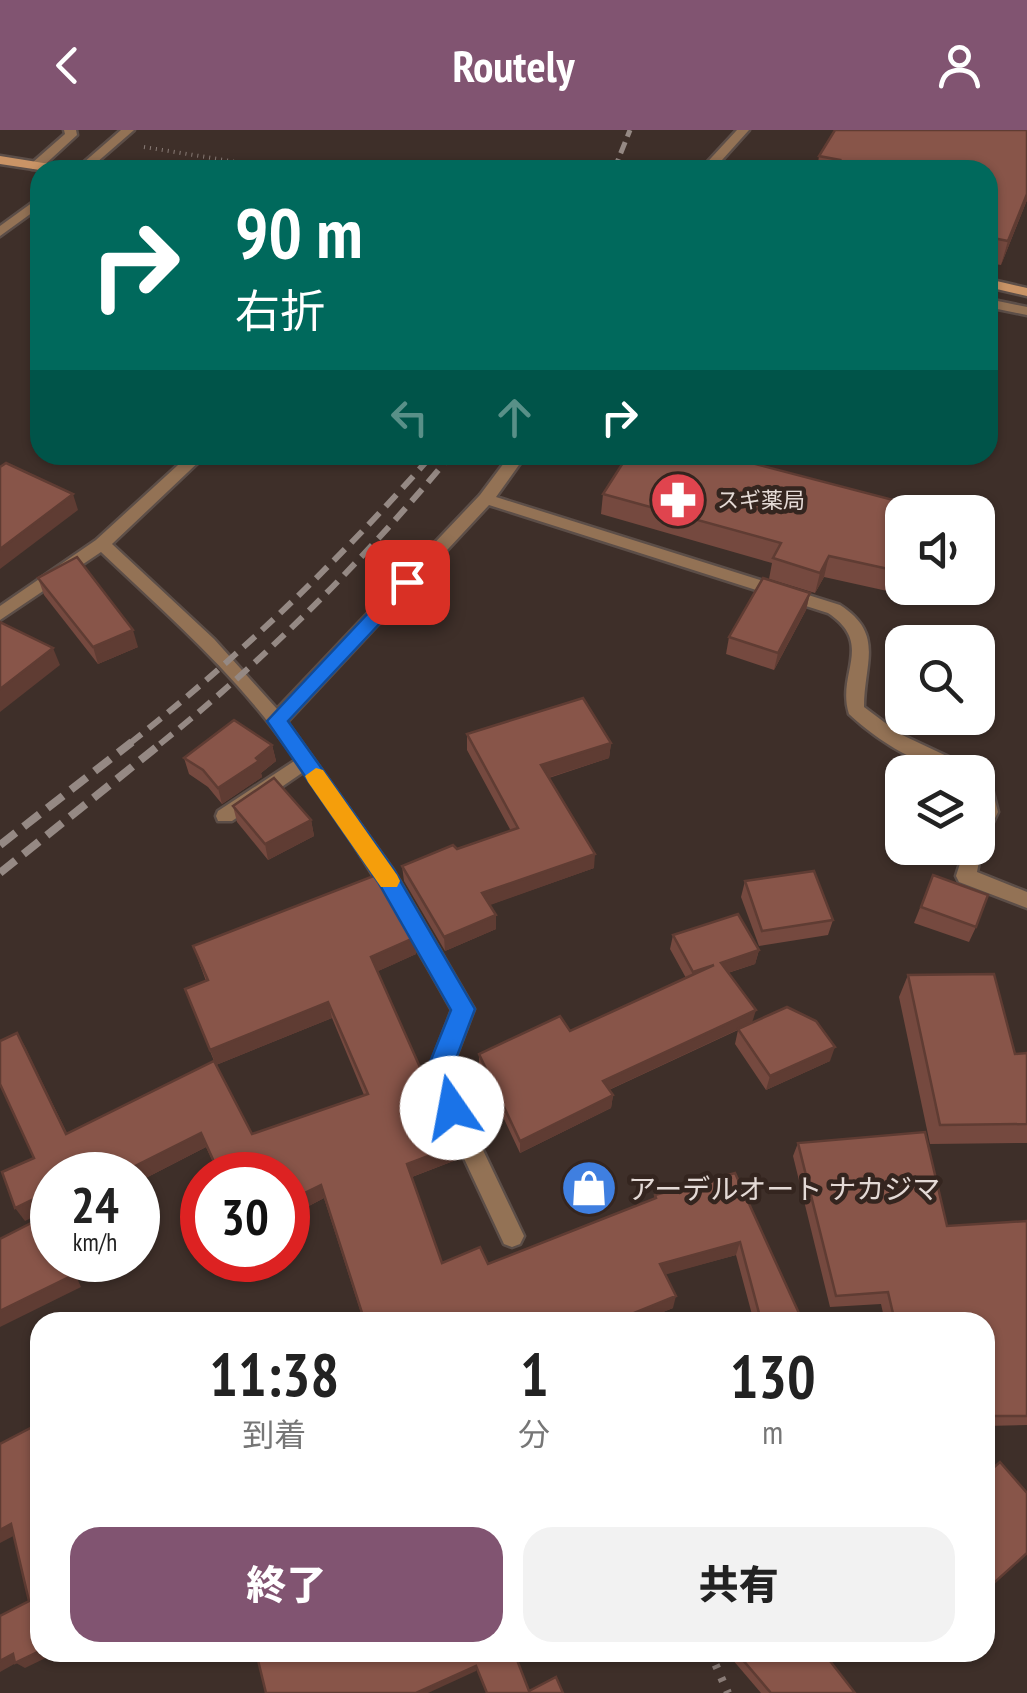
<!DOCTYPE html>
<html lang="ja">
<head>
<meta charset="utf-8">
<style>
  body { margin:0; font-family:"PT Sans Narrow","Noto Sans JP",sans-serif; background:#f2f2f2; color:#222; height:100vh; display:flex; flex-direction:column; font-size:38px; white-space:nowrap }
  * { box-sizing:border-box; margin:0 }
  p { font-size:32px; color:#767676 }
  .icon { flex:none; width:55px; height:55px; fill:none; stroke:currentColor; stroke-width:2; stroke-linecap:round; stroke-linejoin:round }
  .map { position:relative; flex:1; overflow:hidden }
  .drawer { position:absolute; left:30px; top:1182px; width:965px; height:350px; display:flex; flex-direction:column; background:#fff; border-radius:30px; box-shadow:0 2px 8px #0004 }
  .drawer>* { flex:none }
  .top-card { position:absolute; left:30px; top:30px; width:968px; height:305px; border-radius:30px; box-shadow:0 2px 8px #0004; background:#00695c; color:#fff; overflow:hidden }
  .controls { position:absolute; left:885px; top:365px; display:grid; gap:20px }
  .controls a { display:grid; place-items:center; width:110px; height:110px; border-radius:20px; background:#fff; box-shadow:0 2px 8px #0004; font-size:50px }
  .speed { position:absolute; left:30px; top:1022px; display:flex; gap:20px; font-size:50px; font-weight:700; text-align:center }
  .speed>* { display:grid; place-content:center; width:130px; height:130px; border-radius:50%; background:#fff; box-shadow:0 2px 8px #0004; line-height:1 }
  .speed small { font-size:25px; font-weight:400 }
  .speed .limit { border:15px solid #d22; background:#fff; color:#111 }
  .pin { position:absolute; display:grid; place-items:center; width:85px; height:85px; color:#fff; margin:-42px; border-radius:20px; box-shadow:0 5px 15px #0006 }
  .me { position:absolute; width:110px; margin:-55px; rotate:348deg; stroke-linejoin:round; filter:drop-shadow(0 0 8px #0008) }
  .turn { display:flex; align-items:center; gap:35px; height:210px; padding:0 40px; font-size:45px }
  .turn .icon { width:130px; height:130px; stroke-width:2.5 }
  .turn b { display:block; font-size:70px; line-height:85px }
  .lanes { display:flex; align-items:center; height:95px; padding:0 40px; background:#0003; justify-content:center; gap:50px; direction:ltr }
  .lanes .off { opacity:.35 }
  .eta { display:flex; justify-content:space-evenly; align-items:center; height:170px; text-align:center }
  .eta b { font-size:60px; font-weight:800; line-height:70px }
  .action { display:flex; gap:20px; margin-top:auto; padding:20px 40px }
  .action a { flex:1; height:115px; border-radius:30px; background:#815471; color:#fff; font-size:40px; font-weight:800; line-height:115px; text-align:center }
  .action a+a { background:#f2f2f2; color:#222 }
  header { display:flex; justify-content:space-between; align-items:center; height:130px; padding:0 40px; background:#815471; color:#fff; font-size:45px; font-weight:800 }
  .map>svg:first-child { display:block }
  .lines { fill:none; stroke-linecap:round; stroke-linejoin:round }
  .lane-casing { stroke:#5c4e48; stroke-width:5 }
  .street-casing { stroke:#5c4e48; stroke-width:5 }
  .secondary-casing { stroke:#5c4e48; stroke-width:5 }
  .path-far1 { stroke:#897c77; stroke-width:4; stroke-dasharray:1 5; stroke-linecap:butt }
  .path { stroke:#897c77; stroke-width:8; stroke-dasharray:4 10; stroke-linecap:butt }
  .lane { fill:#937255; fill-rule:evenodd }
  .street { fill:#937255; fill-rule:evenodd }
  .secondary { fill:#ca9466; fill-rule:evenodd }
  .rail-far2 { stroke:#958984; stroke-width:5; stroke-dasharray:12 6; stroke-linecap:butt }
  .rail-far1 { stroke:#958984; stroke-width:6; stroke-dasharray:16 9; stroke-linecap:butt }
  .rail { stroke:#958984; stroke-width:8; stroke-dasharray:20 10; stroke-linecap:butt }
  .wall { fill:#75493f; fill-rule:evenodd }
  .shaded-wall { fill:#5f3c33 }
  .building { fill:#885549; stroke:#5f3c33; stroke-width:2.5 }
  .route { fill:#1a73e8; stroke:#114b97; stroke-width:2.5 }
  .slow { fill:#f59e0b }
  .labels { text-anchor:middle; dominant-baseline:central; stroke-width:9; stroke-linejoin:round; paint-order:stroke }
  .far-poi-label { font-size:22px; fill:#e4dad6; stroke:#34251f; text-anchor:start }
  .poi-label { font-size:28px; fill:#e4dad6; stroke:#34251f; text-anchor:start }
</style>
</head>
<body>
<header><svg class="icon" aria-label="back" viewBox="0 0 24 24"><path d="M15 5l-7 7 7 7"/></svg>Routely<svg class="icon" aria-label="person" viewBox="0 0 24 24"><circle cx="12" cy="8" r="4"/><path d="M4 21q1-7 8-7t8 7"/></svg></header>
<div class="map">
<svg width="1027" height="1563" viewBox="0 0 1027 1563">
  <rect width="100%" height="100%" fill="#3e2f29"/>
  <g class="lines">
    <g class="lane-casing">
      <path id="lane" d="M305 624 314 631 312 636 232 691H218L216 686 218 681Z"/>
    </g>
    <g class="street-casing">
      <g id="street">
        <path d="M64 0H76L77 5 40 39H32V33L65 4Z"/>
        <path d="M121 0H134L88 40H75Z"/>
        <path d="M737 0H749L713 40H700Z"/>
        <path d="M40 67V77L0 106V96Z"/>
        <path d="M988 169 1027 177V185L988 177Z"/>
        <path d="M189 325H206L112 414 214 509 277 579 480 365 510 325H526L496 367 840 475C885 504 864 533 864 577L900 604 970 637 972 642C930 645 879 612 849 584 836 543 875 514 828 483L489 375 287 592 393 740 474 879 448 947 524 1106 520 1114 512 1117 504 1114 426 947 452 880C397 782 340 686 272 597 222 532 160 478 101 422L0 490V476L96 410Z"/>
        <path d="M978 645 990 651 998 682 982 715 977 742 1027 762V778L959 752 956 746 965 718H978Z"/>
      </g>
    </g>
    <g class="secondary-casing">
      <g id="secondary">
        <path d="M0 26 62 36 68 40H40L0 34Z"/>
        <path d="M988 149 1027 158V166L988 157Z"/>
      </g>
    </g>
    <path class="path-far1" d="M144 17 286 40"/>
    <path class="path" d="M710 1522 728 1563"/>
    <use href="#lane" class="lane"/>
    <use href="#street" class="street"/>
    <use href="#secondary" class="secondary"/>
    <path class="rail-far2" d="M614 40 630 0"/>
    <g class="rail-far1">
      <path d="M129 614C238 528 340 430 432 325"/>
      <path d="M160 614C266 529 364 430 451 325"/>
    </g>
    <g class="rail">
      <path d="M0 715 132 612"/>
      <path d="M0 743 163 612"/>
    </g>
  </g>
  <g class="wall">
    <path d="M1027 0V70L1001 135 988 133V40H817L819 26Z"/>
    <path d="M603 364 902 382V458H952L946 474 824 447 815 463 769 449 772 433 601 384Z"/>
    <path d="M38 448 138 517 98 534 44 465Z"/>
    <path d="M810 463 806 480 774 540 726 524 729 507Z"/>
    <path d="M467 604 611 613 609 628 549 648 594 738 489 775 496 799 445 821 404 751 402 736 511 701 467 620Z"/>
    <path d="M272 615 276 631 261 643 262 647 222 674 208 657 189 644 184 628Z"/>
    <path d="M233 676 311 690 314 706 268 730 237 692Z"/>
    <path d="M933 745 976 797 969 812 914 793Z"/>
    <path d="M745 751 833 790 828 805 759 816 741 767Z"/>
    <path d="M673 805 759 820 755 834 728 843 752 893 830 931 766 960 735 914 738 900 609 960 613 965 611 978 520 1023 479 936V924L570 901 686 848 670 819Z"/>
    <path d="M414 808 416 824 378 841 455 1016 456 1030 412 1047 442 1133 488 1134 654 1069 655 1065 735 1043 803 1192H754L736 1125 665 1144 673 1178 638 1192H349L363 1189 324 1068 288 1087V1045H219L206 1017 138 1052V1045H52L25 1091 34 1028 17 903 67 1003 214 931 185 859 206 851 193 816ZM332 888 364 965 252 1004 216 935Z"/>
    <path d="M908 845 1015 924 1027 923V1013L930 1014 899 867Z"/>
    <path d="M798 1013 947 1096 1027 1091V1295L985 1296V1192H885L881 1174 830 1177 793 1026Z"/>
    <path d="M726 1522H823L855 1563H761Z"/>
  </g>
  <g class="shaded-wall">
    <path d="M1027 64V70L1001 135 1008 111Z"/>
    <path d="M73 364 78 380 0 439V419Z"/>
    <path d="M829 426 824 447 815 463 820 443Z"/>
    <path d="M810 463 806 480 774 540 778 523Z"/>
    <path d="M133 500 138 517 98 534 93 517Z"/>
    <path d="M53 518 60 535 0 582V559Z"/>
    <path d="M611 613 609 628 541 650V635Z"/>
    <path d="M272 615 276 631 261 643 262 647 222 674 218 658Z"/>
    <path d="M311 690 314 706 268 730 265 714Z"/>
    <path d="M595 724 594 738 482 778V763Z"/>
    <path d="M496 785V799L445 821 444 807Z"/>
    <path d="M414 808 416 824 374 843 371 827Z"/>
    <path d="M759 820 755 834 718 846 721 833Z"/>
    <path d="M328 872 332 888 216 935 210 920Z"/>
    <path d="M756 880 752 893 602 963 603 951Z"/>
    <path d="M17 903 26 918 74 1018 66 1004Z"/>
    <path d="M835 917 830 931 766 960 770 946Z"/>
    <path d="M613 965 611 978 520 1023V1011Z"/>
    <path d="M201 1003 206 1017 138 1052V1045H117Z"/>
    <path d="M455 1016 456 1030 409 1048 407 1034Z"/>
    <path d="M321 1055 324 1068 288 1087V1071Z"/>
    <path d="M52 1060V1078L25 1091 15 1078Z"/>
    <path d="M740 1112 736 1125 657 1147 660 1134Z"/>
    <path d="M66 1130H69L81 1157 0 1197V1181Z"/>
    <path d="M676 1166 673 1178 638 1192H612Z"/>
    <path d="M11 1394 21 1402 0 1413V1400Z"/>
    <path d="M40 1521V1522H58L25 1538 16 1533 0 1542V1531L13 1524Z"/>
    <path d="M476 1536V1541L428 1563H416Z"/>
  </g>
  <g class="building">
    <path d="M835 0H1027V64L1008 111 988 107V40H835L840 30 819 26Z"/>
    <path d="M628 325H721L939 382H902V442L829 426 820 443 773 428 781 413 603 364Z"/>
    <path d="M6 333 73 364 0 419V337Z"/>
    <path d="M77 427 133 500 93 517 38 448Z"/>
    <path d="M763 448 810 463 778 523 729 507Z"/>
    <path d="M0 492 53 518 0 559Z"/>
    <path d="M583 568 611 613 541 635 595 724 482 763 496 785 444 807 402 736 453 715 457 719 518 698 467 604Z"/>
    <path d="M234 590 272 615 256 628 259 631 218 658 203 640 184 628Z"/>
    <path d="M274 648 311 690 265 714 233 676Z"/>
    <path d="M814 741 833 790 762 801 745 751Z"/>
    <path d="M376 745 414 808 371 827 455 1016 407 1034 442 1133 480 1117 488 1134 656 1068 655 1065 735 1043 803 1192H775L759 1183 740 1112 660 1134 676 1166 612 1192H349L364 1189 321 1055 288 1071V1045H220L201 1003 117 1045H98L96 1040 85 1045H52V1060L15 1078 2 1042 34 1028 0 954V911L17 903 66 1004 214 931 252 1004 368 964 328 872 210 920 185 859 208 850 193 816Z"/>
    <path d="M933 745 988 765 976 797 921 777Z"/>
    <path d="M738 784 759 820 721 833 756 880 603 951 613 965 520 1011 479 924 560 886 570 901 714 835 693 842 673 805Z"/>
    <path d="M994 844 1015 924 1027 923V994L940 995 908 845Z"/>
    <path d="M787 877 816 891 835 917 770 946 738 899Z"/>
    <path d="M925 1002 947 1096 1027 1091V1286H988L985 1275V1192H895L888 1162 836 1166 798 1013Z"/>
    <path d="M47 1085 52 1099V1130H66L73 1145 0 1181V1109Z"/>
    <path d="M40 1293V1521L15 1533 13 1524 0 1531V1486L29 1471 11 1394 0 1400V1314Z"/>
    <path d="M1000 1332 1027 1363V1423L985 1461V1345Z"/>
    <path d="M256 1522H514L529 1561 556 1547 563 1563H487L476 1536 416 1563H266Z"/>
    <path d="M736 1522H823L855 1563H771Z"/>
  </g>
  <path class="route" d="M407 446 417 452 414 457 288 591 394 740 475 879 449 947 464 978 461 986 452 990 443 986 424 947 451 880 378 752 267 591 401 448Z"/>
  <path class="slow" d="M316 638 323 640 397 745 400 751 397 757H381L308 652 305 646Z"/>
  <defs>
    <g id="pharmacy-disc" transform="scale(2.875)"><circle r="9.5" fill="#e0444e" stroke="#34251f"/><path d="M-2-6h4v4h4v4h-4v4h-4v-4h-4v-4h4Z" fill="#fff"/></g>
    <g id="shop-disc" transform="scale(2.875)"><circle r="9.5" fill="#3f7fe0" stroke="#34251f"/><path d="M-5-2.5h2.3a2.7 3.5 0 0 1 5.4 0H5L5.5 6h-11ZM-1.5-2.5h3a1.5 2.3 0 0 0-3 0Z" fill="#fff"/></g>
  </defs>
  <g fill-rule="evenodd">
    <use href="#pharmacy-disc" x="678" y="370"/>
    <use href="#shop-disc" x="589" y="1058"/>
  </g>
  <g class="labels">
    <g class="far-poi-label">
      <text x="717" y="370">スギ薬局</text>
    </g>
    <g class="poi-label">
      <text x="628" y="1058">アーデルオート ナカジマ</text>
    </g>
  </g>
</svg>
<div class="controls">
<a><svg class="icon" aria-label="sound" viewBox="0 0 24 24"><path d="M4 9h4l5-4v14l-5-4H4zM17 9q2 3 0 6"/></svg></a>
<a><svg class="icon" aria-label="search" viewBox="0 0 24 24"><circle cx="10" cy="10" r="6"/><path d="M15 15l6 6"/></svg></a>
<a><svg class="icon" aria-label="layers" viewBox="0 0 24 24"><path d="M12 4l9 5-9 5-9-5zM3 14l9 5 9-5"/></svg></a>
</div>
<div class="speed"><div>24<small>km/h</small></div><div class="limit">30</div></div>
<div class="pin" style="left:407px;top:452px;background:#d93025"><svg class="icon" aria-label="arrive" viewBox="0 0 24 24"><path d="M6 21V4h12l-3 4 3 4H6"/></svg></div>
<svg class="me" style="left:452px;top:978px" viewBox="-20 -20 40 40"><circle r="19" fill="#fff"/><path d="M0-13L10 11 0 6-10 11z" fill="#1a73e8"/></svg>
<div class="top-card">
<div class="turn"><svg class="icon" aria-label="right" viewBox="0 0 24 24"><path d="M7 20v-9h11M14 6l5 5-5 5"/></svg><div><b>90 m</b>右折</div></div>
<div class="lanes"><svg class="icon off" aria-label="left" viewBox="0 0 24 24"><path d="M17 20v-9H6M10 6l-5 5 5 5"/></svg><svg class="icon off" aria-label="ahead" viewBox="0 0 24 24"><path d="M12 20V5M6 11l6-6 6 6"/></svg><svg class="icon" aria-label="right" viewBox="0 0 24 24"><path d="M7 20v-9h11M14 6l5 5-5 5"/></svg></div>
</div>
<section class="drawer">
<div class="eta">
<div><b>11:38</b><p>到着</p></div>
<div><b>1</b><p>分</p></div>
<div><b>130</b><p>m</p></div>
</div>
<div class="action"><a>終了</a><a>共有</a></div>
</section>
</div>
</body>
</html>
